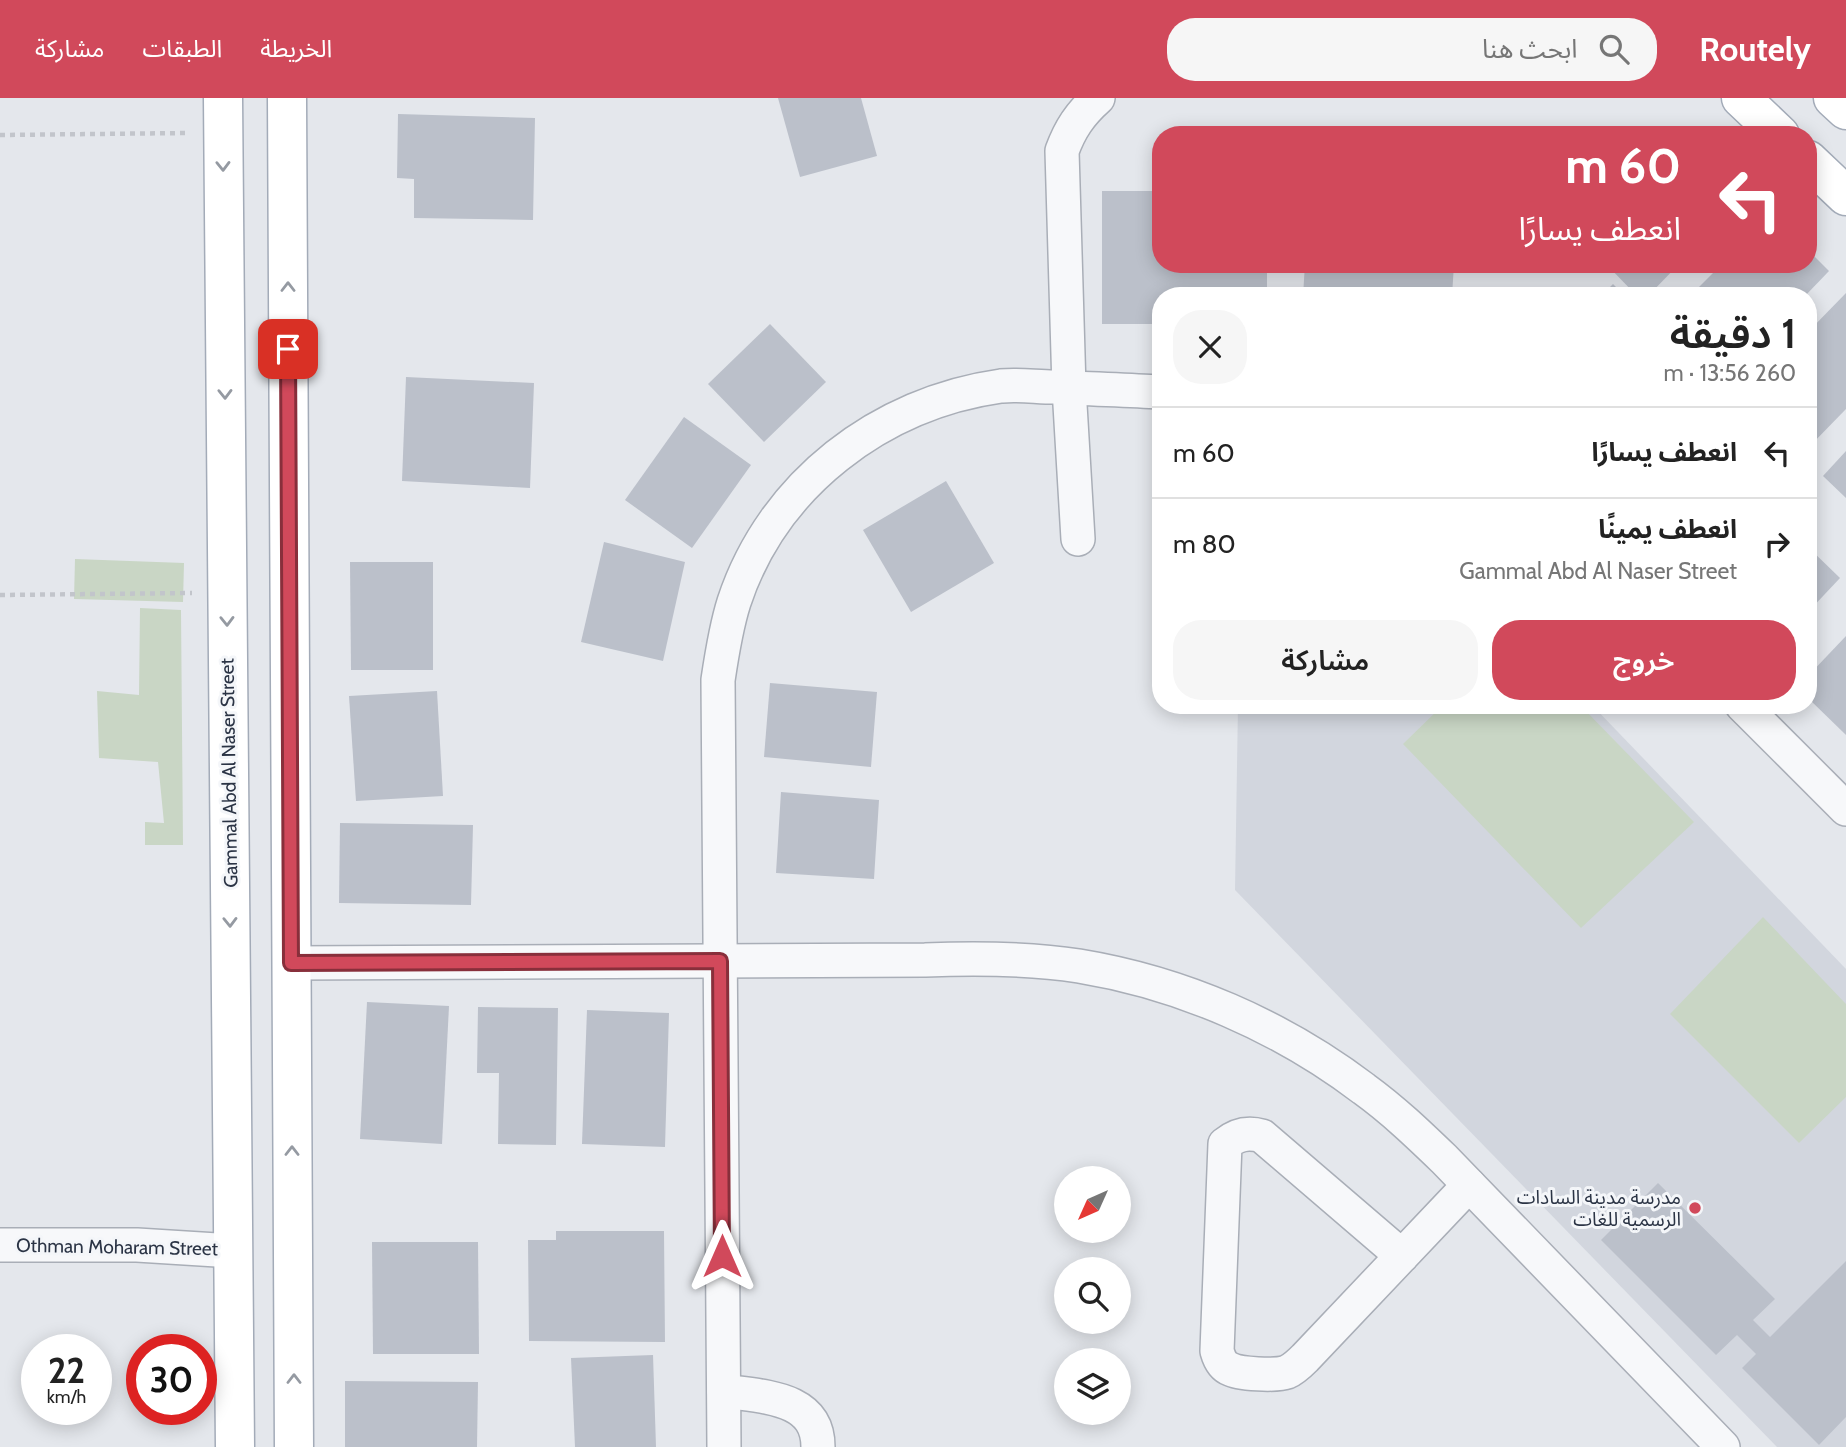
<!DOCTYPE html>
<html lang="ar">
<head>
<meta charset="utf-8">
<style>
  body { margin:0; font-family:Cabin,"Noto Sans Arabic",sans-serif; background:#f6f6f6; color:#222; direction:rtl; height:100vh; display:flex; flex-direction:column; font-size:26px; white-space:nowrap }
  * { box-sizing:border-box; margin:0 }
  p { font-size:23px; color:#767676 }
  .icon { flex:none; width:38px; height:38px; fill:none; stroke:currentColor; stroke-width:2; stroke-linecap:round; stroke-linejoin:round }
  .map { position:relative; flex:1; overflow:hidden; direction:ltr }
  .sheet { position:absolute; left:1152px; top:189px; width:665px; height:427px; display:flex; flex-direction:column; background:#fff; border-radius:28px; box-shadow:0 4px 18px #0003; direction:rtl }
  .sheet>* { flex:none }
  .hud { position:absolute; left:1152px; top:28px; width:665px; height:147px; border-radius:28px; box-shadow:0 4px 18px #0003; direction:rtl; background:#d1495b; color:#fff; overflow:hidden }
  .needle { width:46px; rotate:225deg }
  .tools { position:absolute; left:1054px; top:1068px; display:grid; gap:14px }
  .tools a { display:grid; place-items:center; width:77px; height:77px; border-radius:50%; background:#fff; box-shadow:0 4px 18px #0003; font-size:35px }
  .speed { position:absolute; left:21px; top:1236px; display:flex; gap:14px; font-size:35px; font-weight:700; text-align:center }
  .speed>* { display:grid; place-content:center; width:91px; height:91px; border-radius:50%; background:#fff; box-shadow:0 4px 18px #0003; line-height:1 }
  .speed small { font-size:18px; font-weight:400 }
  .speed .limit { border:10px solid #d22; background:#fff; color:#111 }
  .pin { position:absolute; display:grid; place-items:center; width:60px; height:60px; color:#fff; margin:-30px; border-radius:14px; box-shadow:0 4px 10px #0006 }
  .me { position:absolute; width:77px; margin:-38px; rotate:0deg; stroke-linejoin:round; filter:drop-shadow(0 0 5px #0008) }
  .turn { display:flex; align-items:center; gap:24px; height:147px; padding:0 21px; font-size:32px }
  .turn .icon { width:91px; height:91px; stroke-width:2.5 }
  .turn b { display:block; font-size:49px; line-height:60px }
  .round { display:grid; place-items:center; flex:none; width:74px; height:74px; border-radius:28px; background:#f6f6f6 }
  .summary { display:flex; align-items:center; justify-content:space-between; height:119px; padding:0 21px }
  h1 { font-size:42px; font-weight:600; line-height:52px }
  .action { display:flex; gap:14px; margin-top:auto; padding:14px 21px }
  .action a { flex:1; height:80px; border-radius:28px; background:#d1495b; color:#fff; font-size:28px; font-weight:600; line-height:80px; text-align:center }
  .action a+a { background:#f6f6f6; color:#222 }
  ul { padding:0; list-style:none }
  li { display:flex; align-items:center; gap:21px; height:91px; padding:0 21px; border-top:2px solid #e0e0e0 }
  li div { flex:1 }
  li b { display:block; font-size:26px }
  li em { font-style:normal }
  header { display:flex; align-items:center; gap:42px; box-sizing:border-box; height:98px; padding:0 35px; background:#d1495b; color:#fff }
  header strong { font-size:33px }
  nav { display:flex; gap:38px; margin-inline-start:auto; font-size:24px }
  .search { width:490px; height:63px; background:#f6f6f6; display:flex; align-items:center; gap:18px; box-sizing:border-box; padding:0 24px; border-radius:28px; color:#767676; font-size:26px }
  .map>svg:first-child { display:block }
  .built { fill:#d2d6de }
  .green { fill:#c9d6c5 }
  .building { fill:#bbc0ca }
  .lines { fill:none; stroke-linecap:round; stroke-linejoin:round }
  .minor-casing { stroke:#a9aeb7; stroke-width:36 }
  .major-casing { stroke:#a3abb8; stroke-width:41 }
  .path { stroke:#c2c5cb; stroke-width:4.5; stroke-dasharray:5 5; stroke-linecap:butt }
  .minor { stroke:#f7f8fa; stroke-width:33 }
  .major { stroke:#fff; stroke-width:38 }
  .oneway { stroke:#959aa2 }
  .route-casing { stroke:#882f3b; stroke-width:18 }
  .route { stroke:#d1495b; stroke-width:12 }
  .poi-dot { fill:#d1495b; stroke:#f4f6f9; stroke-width:2.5 }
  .labels { text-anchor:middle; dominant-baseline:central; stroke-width:6; stroke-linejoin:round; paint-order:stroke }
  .street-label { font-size:19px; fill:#2b3445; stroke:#f4f6f9 }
  .poi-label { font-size:19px; fill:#2b3445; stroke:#f4f6f9; text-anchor:end }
</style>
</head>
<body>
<header>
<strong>Routely</strong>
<div class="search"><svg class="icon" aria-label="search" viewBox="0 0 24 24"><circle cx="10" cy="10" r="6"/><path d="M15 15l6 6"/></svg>ابحث هنا</div>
<nav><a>الخريطة</a><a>الطبقات</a><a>مشاركة</a></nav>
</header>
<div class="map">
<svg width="1846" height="1349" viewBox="0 0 1846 1349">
  <rect width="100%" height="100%" fill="#e4e7ec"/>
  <path class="built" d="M1238 607H1592L1846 871V1349H1777L1235 792Z"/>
  <g class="green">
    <path d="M75 461 184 465 183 504 74 501Z"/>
    <path d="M140 510 181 512 183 747H145V724L164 725 158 664 99 660 97 593 139 597Z"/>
    <path d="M1443 607H1580L1694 724 1581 830 1403 646Z"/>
    <path d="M1763 819 1846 906V999L1799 1045 1670 916Z"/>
  </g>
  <g class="building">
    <path d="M778 0H861L877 58 800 79Z"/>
    <path d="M398 16 535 20 533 122 414 120V81L397 80Z"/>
    <path d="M1102 93H1160V166H1267V198H1160V226H1102Z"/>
    <path d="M1808 152 1829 173 1805 198H1690L1722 166H1808Z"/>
    <path d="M1305 166H1454L1452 198H1303Z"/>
    <path d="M1606 166H1679L1648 198H1637Z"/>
    <path d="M1613 186 1625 198H1601Z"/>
    <path d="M1846 195V311L1808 350V234Z"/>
    <path d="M770 226 826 284 764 344 708 286Z"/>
    <path d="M406 279 534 285 530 390 402 383Z"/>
    <path d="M684 319 751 367 692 450 625 402Z"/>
    <path d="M1846 353V400L1823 378Z"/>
    <path d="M946 383 994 465 911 514 863 432Z"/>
    <path d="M604 444 685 464 663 563 581 544Z"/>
    <path d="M1808 449 1840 480 1808 514Z"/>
    <path d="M350 464H433V572H351Z"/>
    <path d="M1846 538V637L1808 600V578Z"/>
    <path d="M770 585 877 594 871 669 764 659Z"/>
    <path d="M437 593 443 698 356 703 349 598Z"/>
    <path d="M781 694 879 702 874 781 776 775Z"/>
    <path d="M340 725 473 727 471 807 339 805Z"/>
    <path d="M367 904 449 908 442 1046 360 1041Z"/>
    <path d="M478 909 558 910 556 1047 498 1046 499 975H477Z"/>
    <path d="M587 912 669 915 665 1049 582 1046Z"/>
    <path d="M1658 1085 1775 1201 1753 1222 1770 1239 1846 1163V1319L1819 1347 1742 1270 1756 1256 1737 1237 1716 1257 1601 1142Z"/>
    <path d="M556 1133H664L665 1244 529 1243 528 1142H556Z"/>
    <path d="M372 1144H478L479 1256H373Z"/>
    <path d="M653 1257 656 1349H575L571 1260Z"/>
    <path d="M345 1283 478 1284 477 1349H345Z"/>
  </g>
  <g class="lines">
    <g class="minor-casing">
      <g id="minor">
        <path d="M1078 441 1069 290 1062 53C1070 31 1080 16 1098 0"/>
        <path d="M1742 607 1846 711"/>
        <path d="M291 865 925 862C977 860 1028 860 1079 868 1182 885 1281 928 1364 991 1393 1012 1418 1036 1444 1061L1723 1349"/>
        <path d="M0 1147H137L233 1153"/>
        <path d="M1402 1158 1262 1038C1248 1034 1237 1036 1225 1046L1217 1253C1219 1260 1222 1268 1230 1271 1239 1276 1276 1278 1287 1274 1294 1271 1299 1266 1305 1260L1469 1087"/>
        <path d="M724 1293C762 1299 818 1298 818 1349"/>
        <path d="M724 1349 718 582C722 555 726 529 734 504 773 386 880 305 1001 288 1018 286 1037 289 1054 289 1089 291 1125 292 1160 294"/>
      </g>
    </g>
    <g class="major-casing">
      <g id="major">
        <path d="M223 0 235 1349"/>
        <path d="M287 0 294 1349"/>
        <path d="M1741 0 1780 37"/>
        <path d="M1833 0 1846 12"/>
        <path d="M1808 62 1846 98"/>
      </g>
    </g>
    <g class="path">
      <path d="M0 37 188 35"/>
      <path d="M0 497 192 495"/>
    </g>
    <use href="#minor" class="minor"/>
    <use href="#major" class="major"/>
  </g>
  <defs><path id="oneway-chevron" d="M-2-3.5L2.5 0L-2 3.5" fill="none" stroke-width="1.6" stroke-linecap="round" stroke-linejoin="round" transform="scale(1.75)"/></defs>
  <g class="oneway">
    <use href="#oneway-chevron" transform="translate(223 68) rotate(89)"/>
    <use href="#oneway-chevron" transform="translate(288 189) rotate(-90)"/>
    <use href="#oneway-chevron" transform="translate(225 296) rotate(89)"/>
    <use href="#oneway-chevron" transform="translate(227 523) rotate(89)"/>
    <use href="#oneway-chevron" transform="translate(230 824) rotate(89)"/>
    <use href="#oneway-chevron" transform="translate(292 1053) rotate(-90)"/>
    <use href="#oneway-chevron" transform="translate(294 1281) rotate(-90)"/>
  </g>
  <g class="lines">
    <g class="route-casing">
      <path id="route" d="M288 251 291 865 720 863 722 1158"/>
    </g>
    <use href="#route" class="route"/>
  </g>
  <circle class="poi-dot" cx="1695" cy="1110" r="7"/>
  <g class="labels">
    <g class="street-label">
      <text transform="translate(229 675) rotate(-91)">Gammal Abd Al Naser Street</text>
      <text transform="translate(117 1149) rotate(1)">Othman Moharam Street</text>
    </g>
    <g class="poi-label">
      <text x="1681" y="1099">مدرسة مدينة السادات<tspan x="1681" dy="22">الرسمية للغات</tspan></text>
    </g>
  </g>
</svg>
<div class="tools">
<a><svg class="needle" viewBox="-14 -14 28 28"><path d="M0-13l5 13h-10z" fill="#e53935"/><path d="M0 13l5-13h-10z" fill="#767676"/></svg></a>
<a><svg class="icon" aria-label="search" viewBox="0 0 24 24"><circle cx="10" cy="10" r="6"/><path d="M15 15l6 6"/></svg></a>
<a><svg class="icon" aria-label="layers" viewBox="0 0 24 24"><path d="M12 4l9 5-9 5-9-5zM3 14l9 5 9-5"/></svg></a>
</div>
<div class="speed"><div>22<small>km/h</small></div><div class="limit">30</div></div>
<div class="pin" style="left:288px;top:251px;background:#d93025"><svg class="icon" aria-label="arrive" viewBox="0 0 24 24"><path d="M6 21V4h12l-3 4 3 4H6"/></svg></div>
<svg class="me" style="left:722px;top:1158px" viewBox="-20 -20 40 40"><path d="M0-17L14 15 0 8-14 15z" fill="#d1495b" stroke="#fff" stroke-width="4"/></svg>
<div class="hud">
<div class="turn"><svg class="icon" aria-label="left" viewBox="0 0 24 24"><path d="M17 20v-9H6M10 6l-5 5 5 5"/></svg><div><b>60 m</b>انعطف يسارًا</div></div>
</div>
<section class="sheet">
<div class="summary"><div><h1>1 دقيقة</h1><p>260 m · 13:56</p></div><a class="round"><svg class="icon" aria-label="close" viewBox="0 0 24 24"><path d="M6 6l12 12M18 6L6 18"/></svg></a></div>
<ul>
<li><svg class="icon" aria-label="left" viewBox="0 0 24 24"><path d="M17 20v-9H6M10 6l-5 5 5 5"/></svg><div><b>انعطف يسارًا</b></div><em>60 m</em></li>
<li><svg class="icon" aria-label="right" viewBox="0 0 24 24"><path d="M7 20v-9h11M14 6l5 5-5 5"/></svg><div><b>انعطف يمينًا</b><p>Gammal Abd Al Naser Street</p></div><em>80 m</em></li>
</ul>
<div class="action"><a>خروج</a><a>مشاركة</a></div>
</section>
</div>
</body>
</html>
